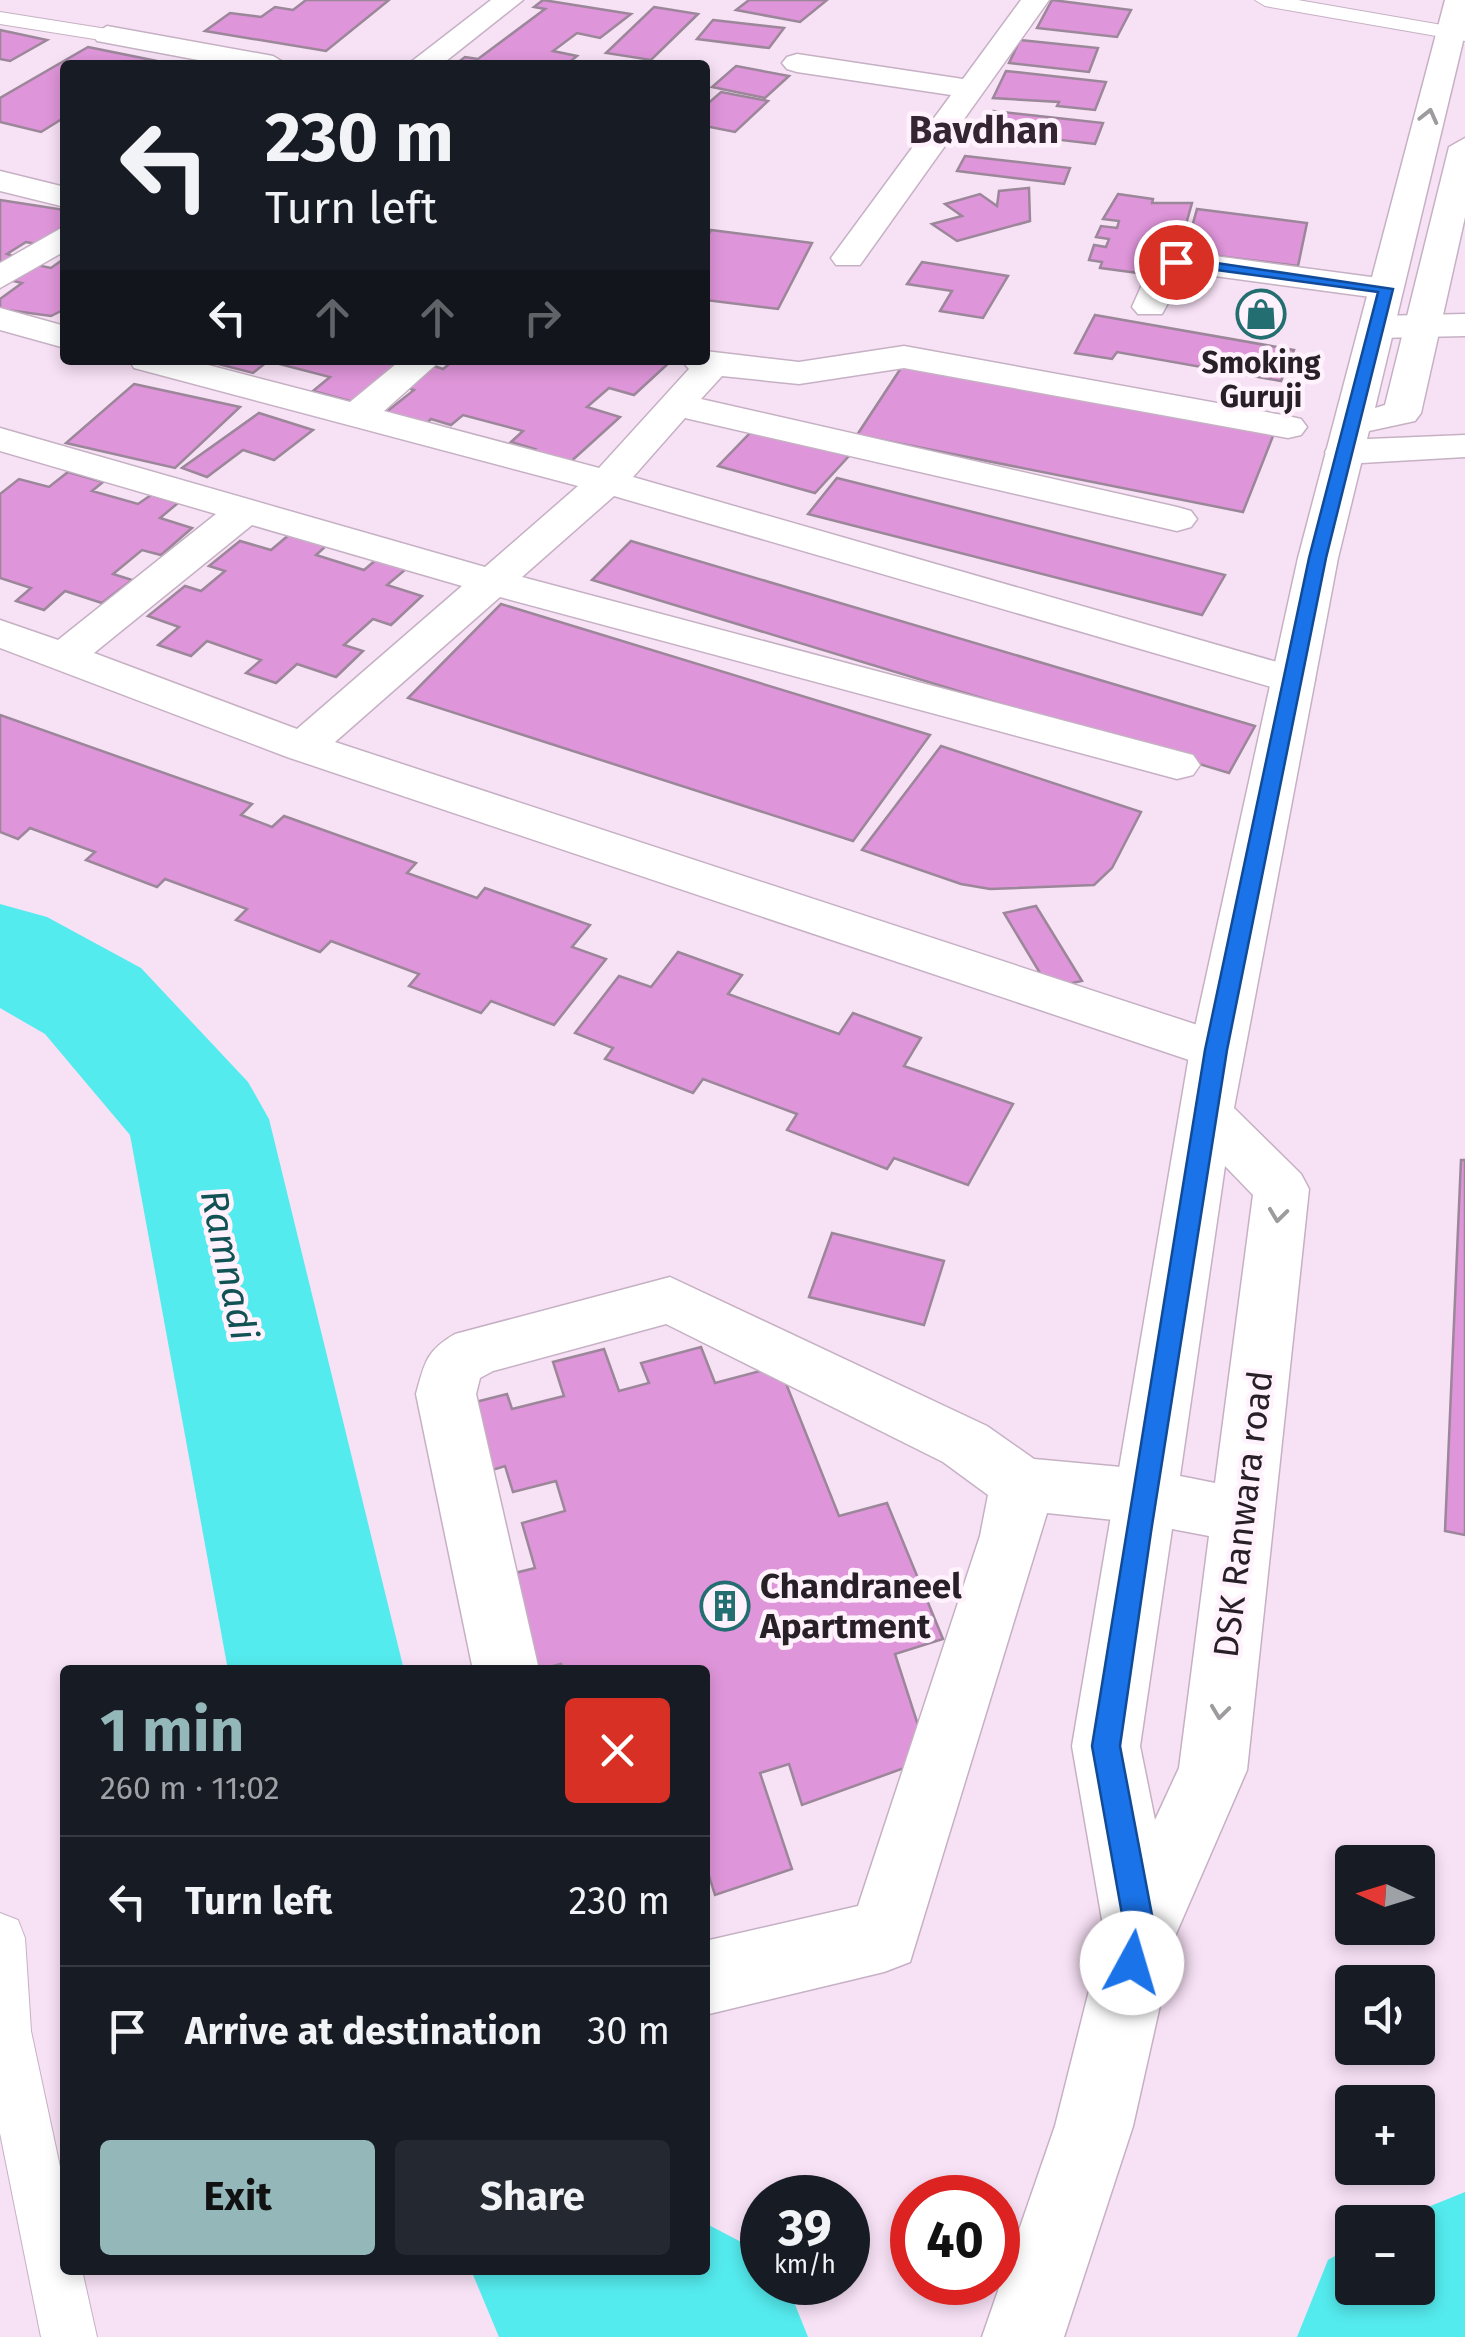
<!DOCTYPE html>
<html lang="en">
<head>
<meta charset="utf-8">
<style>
  body { margin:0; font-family:"Fira Sans",sans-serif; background:#242831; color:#f1f3f6; height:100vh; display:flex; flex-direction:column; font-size:38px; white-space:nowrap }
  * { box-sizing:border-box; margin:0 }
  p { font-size:32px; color:#9ea1a6 }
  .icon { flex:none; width:55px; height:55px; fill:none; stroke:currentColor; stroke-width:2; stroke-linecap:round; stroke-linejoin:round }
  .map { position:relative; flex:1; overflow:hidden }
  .sheet { position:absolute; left:60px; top:1665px; width:650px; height:610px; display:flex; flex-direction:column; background:#171b24; border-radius:10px; box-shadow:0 5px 15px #0003 }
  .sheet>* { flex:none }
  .banner { position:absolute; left:60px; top:60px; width:650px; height:305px; border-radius:10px; box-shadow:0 5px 15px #0003; background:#171b24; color:#f1f3f6; overflow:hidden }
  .needle { width:65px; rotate:274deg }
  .controls { position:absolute; left:1335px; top:1845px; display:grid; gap:20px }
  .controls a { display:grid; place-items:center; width:100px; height:100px; border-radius:10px; background:#171b24; box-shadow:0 5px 15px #0003; font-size:50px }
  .speed { position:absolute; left:740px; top:2175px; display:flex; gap:20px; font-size:50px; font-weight:700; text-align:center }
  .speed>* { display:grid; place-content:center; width:130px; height:130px; border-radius:50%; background:#171b24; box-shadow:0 5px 15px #0003; line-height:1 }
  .speed small { font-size:25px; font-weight:400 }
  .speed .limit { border:15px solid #d22; background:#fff; color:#111 }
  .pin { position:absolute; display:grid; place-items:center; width:85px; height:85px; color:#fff; margin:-42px; border:5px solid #fff; border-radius:50%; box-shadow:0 2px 10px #0007 }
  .me { position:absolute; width:110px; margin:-55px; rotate:6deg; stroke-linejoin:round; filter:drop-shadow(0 0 8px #0008) }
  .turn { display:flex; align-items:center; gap:35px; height:210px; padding:0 40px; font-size:45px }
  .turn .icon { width:130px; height:130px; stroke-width:2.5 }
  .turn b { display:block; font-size:70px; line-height:85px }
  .lanes { display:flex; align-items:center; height:95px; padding:0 40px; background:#0003; justify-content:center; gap:50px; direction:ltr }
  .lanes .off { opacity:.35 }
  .round { display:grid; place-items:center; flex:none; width:105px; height:105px; border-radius:10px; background:#242831 }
  .headline { display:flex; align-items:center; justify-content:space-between; height:170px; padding:0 40px }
  h1 { font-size:60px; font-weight:700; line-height:75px; color:#94b7ba }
  .action { display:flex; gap:20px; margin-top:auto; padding:20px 40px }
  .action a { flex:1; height:115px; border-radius:10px; background:#94b7ba; color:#111; font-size:40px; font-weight:700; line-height:115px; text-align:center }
  .action a+a { background:#242831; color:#f1f3f6 }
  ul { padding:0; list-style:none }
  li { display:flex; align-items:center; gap:30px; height:130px; padding:0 40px; border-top:2px solid #363941 }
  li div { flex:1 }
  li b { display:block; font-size:38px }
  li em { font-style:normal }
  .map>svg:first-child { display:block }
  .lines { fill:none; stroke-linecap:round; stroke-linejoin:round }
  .river { fill:#54ebee; fill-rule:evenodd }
  .building { fill:#de95d9; stroke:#9b8799; stroke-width:2.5 }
  .lane-casing { stroke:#c6b1c4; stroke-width:2 }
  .street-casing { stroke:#c6b1c4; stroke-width:3 }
  .secondary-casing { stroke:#c6b1c4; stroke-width:3 }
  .lane { fill:#fff; fill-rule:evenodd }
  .street { fill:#fff; fill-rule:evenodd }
  .secondary { fill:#fff; fill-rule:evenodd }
  .oneway { stroke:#9e9b9e }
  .route { fill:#1a73e8; stroke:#114b97; stroke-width:2.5 }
  .labels { text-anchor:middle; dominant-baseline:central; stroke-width:9; stroke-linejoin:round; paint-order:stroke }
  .far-poi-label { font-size:30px; font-weight:bold; fill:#282027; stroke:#fff2fd }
  .street-label { font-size:35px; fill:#282027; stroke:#fff2fd }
  .poi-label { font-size:35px; font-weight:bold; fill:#282027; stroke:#fff2fd; text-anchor:start }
  .far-district-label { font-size:38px; font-weight:bold; fill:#352533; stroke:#fff2fd }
  .water-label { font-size:38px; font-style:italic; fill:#115254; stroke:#fff2fd }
</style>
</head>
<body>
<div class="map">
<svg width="1465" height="2337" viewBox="0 0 1465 2337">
  <rect width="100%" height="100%" fill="#f7e1f5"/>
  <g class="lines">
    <g class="river">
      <path d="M0 904 47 917 141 968 248 1082 269 1119 404 1670H228L130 1135 45 1034 0 1008Z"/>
      <path d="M1465 2192V2337H1297L1328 2260 1352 2246V2288H1418V2222H1391Z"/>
      <path d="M705 2223 762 2253V2282H786L808 2337H499L471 2270H705Z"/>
    </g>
  </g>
  <g class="building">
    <path d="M306 0H389L326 51 205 31 230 13 261 17 275 7 293 10Z"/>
    <path d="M543 0 631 14 600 38 577 33 553 51 577 56 566 65 457 63 465 57 478 59 545 9 534 7Z"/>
    <path d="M749 0H827L800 22 736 10Z"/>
    <path d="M1052 0 1131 10 1117 37 1037 28Z"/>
    <path d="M654 7 698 14 651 60 606 53Z"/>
    <path d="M713 20 784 28 769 48 697 39Z"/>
    <path d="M0 30 47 40 10 61 0 59Z"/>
    <path d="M1020 40 1098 48 1089 72 1009 63Z"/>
    <path d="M88 47 157 61 65 65V117L41 132 0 122V98Z"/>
    <path d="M736 66 789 76 765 98 712 87Z"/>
    <path d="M1006 71 1106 82 1095 110 1057 106 1059 102 993 98Z"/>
    <path d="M721 92 768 101 735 132 705 126V106Z"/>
    <path d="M993 111 1103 123 1095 144 983 131Z"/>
    <path d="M965 156 1070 168 1064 184 957 171Z"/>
    <path d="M1029 188 1030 221 957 241 932 224 962 216 945 204 980 194 997 206 999 191Z"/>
    <path d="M1118 194 1153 199 1152 203H1192L1183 235 1159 232 1146 274 1100 268 1102 262 1089 260 1094 245 1106 247 1109 239 1096 237 1101 226 1117 228 1119 221 1103 219Z"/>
    <path d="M0 200 65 210V225L36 244 26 242 7 254 16 257 0 268Z"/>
    <path d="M1197 209 1307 223 1298 266 1185 252Z"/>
    <path d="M711 230 812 243 778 309 705 300V241Z"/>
    <path d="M65 258V309L51 316 0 309V299L22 283 13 281 37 265 51 268Z"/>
    <path d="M922 262 1008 276 983 318 940 311 952 291 907 284Z"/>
    <path d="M1095 315 1294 350 1281 381 1117 352 1112 359 1075 353Z"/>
    <path d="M203 360H395L405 363 357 403 313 391 330 377 268 361 253 373Z"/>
    <path d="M454 360H672L634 395 609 388 587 407 620 417 567 465 529 454 535 449 511 442 523 431 463 415 451 425 431 419 425 425 385 413 414 390 399 385 425 363 443 369Z"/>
    <path d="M905 362 1275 431 1243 512 857 435Z"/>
    <path d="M134 384 240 407 175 468 66 443Z"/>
    <path d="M259 413 313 430 274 460 243 450 207 477 182 468Z"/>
    <path d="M753 430 849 456 815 493 718 466Z"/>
    <path d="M68 472 103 482 92 491 138 504 151 495 178 503 160 518 192 528 161 555 142 550 113 574 132 580 102 603 65 591 44 610 16 601 31 588 0 578V494L19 479 49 487Z"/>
    <path d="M837 478 1225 575 1202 615 808 514Z"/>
    <path d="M290 534 326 546 316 555 364 570 377 559 406 569 387 585 422 596 391 625 373 619 344 645 363 651 336 677 297 664 276 683 246 673 261 660 207 641 191 656 158 645 179 627 148 616 185 586 201 591 225 571 209 566 240 541 271 550Z"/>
    <path d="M631 541 1255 726 1229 773 592 580Z"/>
    <path d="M501 604 930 735 853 841 408 698Z"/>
    <path d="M0 715 252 804 241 815 272 827 284 816 416 863 407 873 477 898 485 888 590 925 572 947 606 959 554 1025 491 1001 481 1013 409 986 419 974 331 941 320 952 236 920 247 909 165 879 157 887 86 860 95 852 30 828 18 839 0 832Z"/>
    <path d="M941 746 1141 812 1112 868 1094 885 990 889 961 884 862 850Z"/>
    <path d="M1036 906 1082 981 1049 988 1004 913Z"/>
    <path d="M678 952 742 975 728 994 839 1034 853 1013 921 1038 904 1066 1013 1104 968 1185 894 1158 887 1169 787 1130 797 1114 703 1079 693 1093 605 1059 613 1048 575 1033 619 976 651 987Z"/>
    <path d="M1461 1160H1465V1535L1445 1531Z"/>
    <path d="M832 1233 944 1261 924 1325 809 1297Z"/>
    <path d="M701 1347 715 1383 779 1366 839 1516 887 1503 943 1639 895 1654 929 1759 802 1805 789 1764 760 1773 792 1869 715 1895 705 1863V1670H563L561 1664 537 1670 511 1574 535 1568 522 1523 565 1511 556 1481 513 1492 505 1466 483 1473 464 1405 507 1394 512 1409 564 1396 553 1362 604 1349 619 1391 649 1383 641 1363Z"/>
  </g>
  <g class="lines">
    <g class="lane-casing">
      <g id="lane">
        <path d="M1255 0H1298L1465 29V41L1265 6Z"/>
        <path d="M0 12 107 29 117 35 107 41 0 24Z"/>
        <path d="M0 1913 18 1920 25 1938 31 2031 65 2190V2270H82L97 2337H41L0 2133Z"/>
      </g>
    </g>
    <g class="street-casing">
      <g id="street">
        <path d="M491 0H523L441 65H407Z"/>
        <path d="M1021 0H1049L860 265H836L831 258 951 95 797 72 787 69 782 63 787 57 797 54 963 79Z"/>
        <path d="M107 26 273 56 288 65H225L97 41 93 35Z"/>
        <path d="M0 171 65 187V207L0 191Z"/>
        <path d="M65 226V251L0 288V263Z"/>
        <path d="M1177 251 1386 279 1398 282 1403 289 1398 296 1386 299 1185 272 1162 314H1138L1132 307C1143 284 1150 257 1177 251Z"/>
        <path d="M0 308 65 326V348L0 330Z"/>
        <path d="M1465 314V336L1377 338 1364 335 1359 327 1364 319 1377 316Z"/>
        <path d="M904 346 1288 416 1301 419 1307 427 1301 435 1288 438 904 368 799 384 722 376 701 399 1177 507 1191 511 1197 519 1191 527 1177 531 685 418 633 477 1308 671 1315 680 1308 689 1293 693 1278 689 614 496 522 577 1193 755 1200 765 1193 775 1177 779 500 597 335 742 1234 1037 1242 1050 1234 1063 1216 1069 1198 1063 287 757 0 648V620L58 640 216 514 0 451V428L485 567 578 486 134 368 129 360H189L350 402 401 360H441L384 411 599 468 689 369 681 360H705V351L799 362ZM252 525 462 586 297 729 94 653Z"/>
        <path d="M1465 435V457L1344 464 1330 460 1325 452 1330 444 1344 440Z"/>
        <path d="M670 1277 987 1426 1034 1459 1143 1469 1165 1477 1174 1496 1165 1515 1143 1523 1047 1513 910 1962 884 1972 705 2015V1941L858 1906 980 1536 988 1495 943 1462 666 1324 493 1371 480 1378 476 1394 539 1670H473L416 1394C425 1362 426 1351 455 1334Z"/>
      </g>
    </g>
    <g class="secondary-casing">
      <path id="secondary" d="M1445 0H1465V33L1375 408 1385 405 1449 147 1465 138V217L1421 413 1415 421 1369 431 1338 558 1234 1108 1301 1174 1309 1189 1247 1770 1176 1934 1133 2126 1064 2337H982L1055 2126 1104 1931 1072 1746 1190 1050 1298 558ZM1225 1166 1253 1195 1215 1483 1180 1476ZM1172 1529 1209 1536 1179 1768 1155 1820 1140 1746Z"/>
    </g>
    <use href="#lane" class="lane"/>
    <use href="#street" class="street"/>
    <use href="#secondary" class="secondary"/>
  </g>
  <defs><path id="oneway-chevron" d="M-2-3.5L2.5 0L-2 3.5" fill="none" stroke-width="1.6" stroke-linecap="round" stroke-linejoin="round" transform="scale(2.5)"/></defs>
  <g class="oneway">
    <use href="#oneway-chevron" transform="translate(1429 116) rotate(-76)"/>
    <use href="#oneway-chevron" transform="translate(1278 1215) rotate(97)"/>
    <use href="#oneway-chevron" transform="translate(1220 1712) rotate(97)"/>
  </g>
  <path class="route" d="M1176 257 1393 289 1326 558 1227 1050 1151 1532 1120 1746 1155 1931 1143 1974 1132 1978 1122 1974 1117 1963 1125 1931 1092 1746 1205 1050 1309 558 1378 292 1172 264Z"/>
  <defs>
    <g id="shop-ring" transform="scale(2.5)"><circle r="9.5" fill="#fff2fd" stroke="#236e70" stroke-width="1.5"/><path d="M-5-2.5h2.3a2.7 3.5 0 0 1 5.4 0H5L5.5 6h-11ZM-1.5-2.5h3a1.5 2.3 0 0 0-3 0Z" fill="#236e70"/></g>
    <g id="building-ring" transform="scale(2.5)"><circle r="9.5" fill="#fff2fd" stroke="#236e70" stroke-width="1.5"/><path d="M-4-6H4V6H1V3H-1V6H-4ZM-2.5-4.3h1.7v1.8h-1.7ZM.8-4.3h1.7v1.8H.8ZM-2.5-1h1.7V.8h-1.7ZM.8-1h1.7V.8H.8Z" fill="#236e70"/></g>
  </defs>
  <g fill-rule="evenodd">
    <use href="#shop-ring" x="1261" y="314"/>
    <use href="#building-ring" x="725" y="1606"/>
  </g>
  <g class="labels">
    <g class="far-poi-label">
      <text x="1261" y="363">Smoking<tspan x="1261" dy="34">Guruji</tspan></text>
    </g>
    <g class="street-label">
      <text transform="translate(1243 1514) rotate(-83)">DSK Ranwara road</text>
    </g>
    <g class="poi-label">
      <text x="760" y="1586">Chandraneel<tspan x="760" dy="40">Apartment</tspan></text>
    </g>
    <g class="far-district-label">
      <text x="984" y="130">Bavdhan</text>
    </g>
    <g class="water-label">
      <text transform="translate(229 1265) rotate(78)">Ramnadi</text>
    </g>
  </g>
</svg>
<div class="controls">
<a><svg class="needle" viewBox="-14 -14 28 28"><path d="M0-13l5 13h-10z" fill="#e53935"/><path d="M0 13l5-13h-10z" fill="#9ea1a6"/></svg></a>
<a><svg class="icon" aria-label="sound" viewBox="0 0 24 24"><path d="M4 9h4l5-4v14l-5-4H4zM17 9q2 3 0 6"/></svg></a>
<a>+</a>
<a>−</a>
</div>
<div class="speed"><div>39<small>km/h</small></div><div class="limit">40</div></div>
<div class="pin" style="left:1176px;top:262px;background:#d93025"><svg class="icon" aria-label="arrive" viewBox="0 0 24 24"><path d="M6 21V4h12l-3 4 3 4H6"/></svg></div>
<svg class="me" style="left:1132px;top:1963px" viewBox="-20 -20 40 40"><circle r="19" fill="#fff"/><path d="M0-13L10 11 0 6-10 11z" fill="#1a73e8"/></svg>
<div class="banner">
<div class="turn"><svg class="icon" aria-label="left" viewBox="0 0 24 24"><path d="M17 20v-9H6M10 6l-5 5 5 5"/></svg><div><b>230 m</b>Turn left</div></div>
<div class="lanes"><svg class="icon" aria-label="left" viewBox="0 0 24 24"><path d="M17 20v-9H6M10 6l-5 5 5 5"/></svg><svg class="icon off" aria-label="ahead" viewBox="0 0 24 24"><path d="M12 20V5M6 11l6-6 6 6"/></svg><svg class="icon off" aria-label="ahead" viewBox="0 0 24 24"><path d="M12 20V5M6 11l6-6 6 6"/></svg><svg class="icon off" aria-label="right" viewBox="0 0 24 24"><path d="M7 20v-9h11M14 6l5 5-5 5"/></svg></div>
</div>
<section class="sheet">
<div class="headline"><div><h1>1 min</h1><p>260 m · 11:02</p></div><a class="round" style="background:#d93025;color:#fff"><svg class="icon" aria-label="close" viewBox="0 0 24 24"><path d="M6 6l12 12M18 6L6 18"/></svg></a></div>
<ul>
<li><svg class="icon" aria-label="left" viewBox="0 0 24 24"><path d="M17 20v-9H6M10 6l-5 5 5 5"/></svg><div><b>Turn left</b></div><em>230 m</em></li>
<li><svg class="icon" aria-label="arrive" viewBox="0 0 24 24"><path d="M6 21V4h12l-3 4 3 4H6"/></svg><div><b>Arrive at destination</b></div><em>30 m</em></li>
</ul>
<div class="action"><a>Exit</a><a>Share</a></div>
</section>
</div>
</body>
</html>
